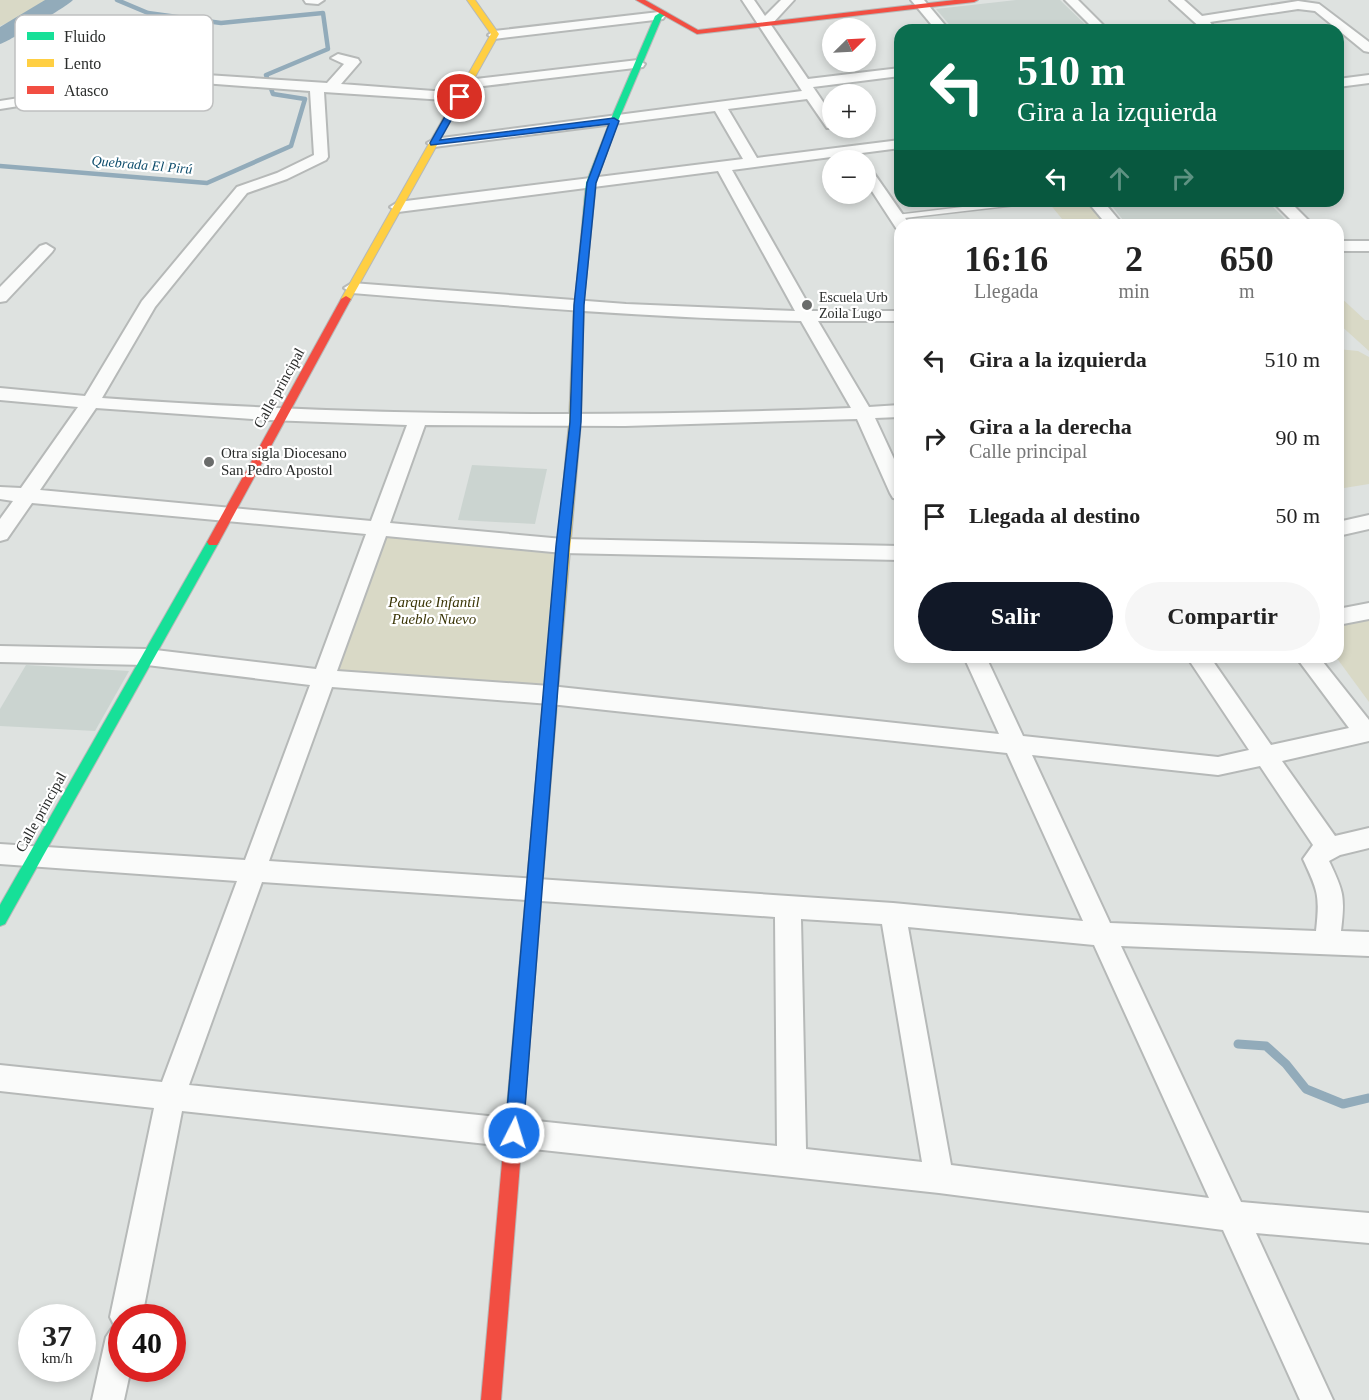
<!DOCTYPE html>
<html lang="es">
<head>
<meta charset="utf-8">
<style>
  body { margin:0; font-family:"Times New Roman",serif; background:#f6f6f6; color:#222; height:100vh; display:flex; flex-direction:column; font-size:22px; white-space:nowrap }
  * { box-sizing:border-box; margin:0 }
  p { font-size:20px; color:#767676 }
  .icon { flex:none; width:33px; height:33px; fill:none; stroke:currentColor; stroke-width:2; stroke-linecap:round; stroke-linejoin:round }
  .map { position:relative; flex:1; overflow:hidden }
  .panel { position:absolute; left:894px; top:219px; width:450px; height:444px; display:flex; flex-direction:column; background:#fff; border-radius:18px; box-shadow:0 3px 9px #0003 }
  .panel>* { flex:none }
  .top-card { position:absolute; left:894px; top:24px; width:450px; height:183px; border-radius:18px; box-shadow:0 3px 9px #0003; background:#0b6e4f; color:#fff; overflow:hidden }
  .needle { width:39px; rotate:66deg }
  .fabs { position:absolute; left:822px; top:18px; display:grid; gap:12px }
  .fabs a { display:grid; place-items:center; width:54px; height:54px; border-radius:50%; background:#fff; box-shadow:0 3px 9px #0003; font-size:30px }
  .speed { position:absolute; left:18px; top:1304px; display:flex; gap:12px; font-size:30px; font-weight:700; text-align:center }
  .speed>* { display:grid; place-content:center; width:78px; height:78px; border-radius:50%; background:#fff; box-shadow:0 3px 9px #0003; line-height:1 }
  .speed small { font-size:15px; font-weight:400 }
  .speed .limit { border:9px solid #d22; background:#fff; color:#111 }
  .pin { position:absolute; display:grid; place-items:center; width:51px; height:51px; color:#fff; margin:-26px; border:3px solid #fff; border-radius:50%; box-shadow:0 2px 6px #0007 }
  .me { position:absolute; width:66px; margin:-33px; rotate:5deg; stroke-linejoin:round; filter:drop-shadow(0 0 4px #0008) }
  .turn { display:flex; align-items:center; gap:21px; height:126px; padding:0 24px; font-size:27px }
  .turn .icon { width:78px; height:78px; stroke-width:2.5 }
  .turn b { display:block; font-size:42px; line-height:51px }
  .lanes { display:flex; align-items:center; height:57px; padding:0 24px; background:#0003; justify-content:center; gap:30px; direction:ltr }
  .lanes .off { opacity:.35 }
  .eta { display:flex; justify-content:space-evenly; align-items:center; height:102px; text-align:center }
  .eta b { font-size:36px; font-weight:600; line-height:42px }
  .primary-button { display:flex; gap:12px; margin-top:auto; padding:12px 24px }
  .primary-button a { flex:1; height:69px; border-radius:36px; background:#111827; color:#fff; font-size:24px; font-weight:600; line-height:69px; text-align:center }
  .primary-button a+a { background:#f6f6f6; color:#222 }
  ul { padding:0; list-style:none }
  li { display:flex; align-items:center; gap:18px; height:78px; padding:0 24px }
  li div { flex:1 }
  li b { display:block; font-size:22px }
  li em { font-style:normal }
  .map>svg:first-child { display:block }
  .built { fill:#cbd4d0 }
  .green { fill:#d9d9c6 }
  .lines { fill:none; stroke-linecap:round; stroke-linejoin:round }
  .stream-far1 { stroke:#92abba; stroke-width:4.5 }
  .stream { stroke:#92abba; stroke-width:9 }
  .river { fill:#92abba; fill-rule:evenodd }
  .lane-casing { stroke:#b6b9b8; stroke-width:3 }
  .street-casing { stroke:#b6b9b8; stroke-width:4 }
  .fast-casing { stroke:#b6b9b8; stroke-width:2 }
  .slow-casing { stroke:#b6b9b8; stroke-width:2 }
  .jam-casing { stroke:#b6b9b8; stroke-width:2 }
  .lane { fill:#fafbfa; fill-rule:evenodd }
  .street { fill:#fafbfa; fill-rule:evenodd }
  .fast { fill:#16e098; fill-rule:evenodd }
  .slow { fill:#ffcf43; fill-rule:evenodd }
  .jam { fill:#f24e42; fill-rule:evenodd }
  .route { fill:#1a73e8; stroke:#114b97; stroke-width:1.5 }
  .poi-dot { fill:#6a6c6b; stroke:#fff; stroke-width:2 }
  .labels { text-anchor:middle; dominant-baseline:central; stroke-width:4.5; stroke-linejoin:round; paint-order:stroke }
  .far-water-label { font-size:14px; font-style:italic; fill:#0e4d6c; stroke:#fff }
  .far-poi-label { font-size:14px; fill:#2b2d2c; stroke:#fff; text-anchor:start }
  .street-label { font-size:15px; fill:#2b2d2c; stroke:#fff }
  .poi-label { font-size:15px; fill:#2b2d2c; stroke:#fff; text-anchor:start }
  .park-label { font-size:15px; font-style:italic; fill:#3b3607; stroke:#fff }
  .key { fill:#fff; stroke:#bfc0c0; stroke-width:1.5 }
  .key-label { font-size:16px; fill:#2b2d2c }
</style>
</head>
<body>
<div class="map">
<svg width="1369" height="1400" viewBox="0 0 1369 1400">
  <rect width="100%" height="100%" fill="#dee2e0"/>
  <g class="built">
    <path d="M1016 0H1060L1091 30H954L936 9Z"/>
    <path d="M1108 201H1267L1291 225H1127Z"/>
    <path d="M472 465 547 469 535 524 458 520Z"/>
    <path d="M26 665 129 671 95 731 0 726V709Z"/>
  </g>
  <g class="green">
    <path d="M0 0H59L0 26Z"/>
    <path d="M1061 201H1087L1106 225H1067L1049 203Z"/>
    <path d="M1338 295 1365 320H1369V351L1338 323Z"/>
    <path d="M1338 349 1358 351 1369 357V484L1338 489Z"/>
    <path d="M379 529 563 546 550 695 324 678Z"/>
    <path d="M1369 617V702L1336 657 1338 624Z"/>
  </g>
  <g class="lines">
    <path class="stream-far1" d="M0 166 207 183 291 146 305 99 273 94 266 75 328 49 323 13 221 23 148 13 117 0"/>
    <path class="stream" d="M1238 1044 1266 1046 1286 1064 1306 1089 1343 1104 1369 1098"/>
    <path class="river" d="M45 0H73C69 5 8 42 0 44V27Z"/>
    <g class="lane-casing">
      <path id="lane" d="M1012 201H1037L1033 203 896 219 892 217 896 215Z"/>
    </g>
    <g class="street-casing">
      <g id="street">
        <path d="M304 0H324L318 4 306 3Z"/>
        <path d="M742 0H754L765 16 781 0H794L771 25 808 79 900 68V76L813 87 832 115V128H837H827L807 99 728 109 757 158 900 140V148L732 170 812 311H900V321H818L869 407 900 405V417L875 418 900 472V499L893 498 890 493 857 419 625 426 425 425 390 523 563 539 900 546V560L563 553 386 536 337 671 550 686 999 734 964 657H986L1023 736 1218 757 1249 750 1187 657H1210L1271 745 1349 728 1296 657H1319L1369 720V741L1282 761 1335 836 1369 828V848L1340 855 1329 861C1344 892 1345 897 1341 931L1369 932V956L1121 946 1241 1202 1369 1213V1243L1256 1233 1333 1400H1300L1223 1230 939 1193 182 1111 142 1317H122V1368H131L124 1400H92L106 1337 114 1325 110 1317 154 1108 0 1091V1065L162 1082 237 881 0 864V844L245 860 310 685 147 665 0 662V646L147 649 316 669 366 534 32 503 7 539 0 541V519L13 501 0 499V487L21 488 78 407 0 400V388L85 396 142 301 237 187 277 173 314 155 310 91 176 81 0 109V101L89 87 85 65 100 38 105 37 112 41 99 65 102 85 176 73 327 83 344 64 331 58 338 54 358 59 360 62 341 84 460 93 467 97 460 101 324 92 328 157 326 160 287 179 247 193 155 307 102 398C352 416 601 418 851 408L801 321C651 318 501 305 352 293L344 288 352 283 626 304 795 311 718 171 398 212 390 207 398 202 743 159 715 111 434 147 427 143 434 139 802 91ZM96 408 268 420 407 425 371 521 40 490ZM332 687 550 704 1007 753 1083 921 893 903 269 861ZM1032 755 1218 775 1260 766 1313 845 1303 859C1318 891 1320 895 1316 931L1110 923ZM262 882 775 917 777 1146 189 1085ZM801 919 882 924 922 1162 806 1149ZM908 927 1094 945 1209 1198 951 1165Z"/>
        <path d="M911 0H924L949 30H936Z"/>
        <path d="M1065 0H1078L1108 30H1095Z"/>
        <path d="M1170 0H1184L1202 16 1298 1 1319 4 1369 42V52L1364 51 1315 11 1298 9 1210 22 1216 30H1203Z"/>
        <path d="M659 12 663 13 665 16 663 19 494 39 488 35 494 31Z"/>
        <path d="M638 60 645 64 643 67 467 88 460 84 467 80Z"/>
        <path d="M1369 75V83L1338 87V79Z"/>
        <path d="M866 168 871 169 910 225H900V229L896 228 866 182Z"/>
        <path d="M1087 201H1103L1123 225H1107Z"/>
        <path d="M1272 201H1289L1313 225H1296Z"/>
        <rect x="1338" y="241" width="31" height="10"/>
        <path d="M46 244 54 249 52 252 6 301 0 302V287L40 246Z"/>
        <path d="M1369 515V529L1338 536V522Z"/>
        <path d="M1369 603V619L1338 625V609Z"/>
      </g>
    </g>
    <g class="fast-casing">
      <g id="fast">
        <path d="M661 12 668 14 662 17 618 121 596 183 584 300 583 302H575L586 183 610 121 655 16Z"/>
        <path d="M213 538 219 542 5 924 0 926V905L207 542Z"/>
        <path d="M551 686 558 691 521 1151 518 1157 512 1160 506 1157 503 1151 544 691Z"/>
      </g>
    </g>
    <g class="slow-casing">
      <g id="slow">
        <path d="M467 0H475L499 34 351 299 350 301H342L341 299 491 34Z"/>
        <path d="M579 297 584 300 581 422 558 691 551 696 544 691 569 422 574 300Z"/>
      </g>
    </g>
    <g class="jam-casing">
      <g id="jam">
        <path d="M636 0H645L698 30 955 0H978L974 2 697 34Z"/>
        <path d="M346 296 351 299 219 542 217 545H209L207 542 341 299Z"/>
        <path d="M512 1142 518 1145 521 1151 501 1400H481L503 1151 506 1145Z"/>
      </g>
    </g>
    <use href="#lane" class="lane"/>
    <use href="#street" class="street"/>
    <use href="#fast" class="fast"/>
    <use href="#slow" class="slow"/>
    <use href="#jam" class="jam"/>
  </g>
  <path class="route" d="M460 94 464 97 440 140 614 118 619 121 596 183 584 305 581 422 569 546 523 1133 520 1139 514 1141 508 1139 505 1133 556 546 570 422 574 305 587 183 609 124 431 145 430 143 456 97Z"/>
  <g class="poi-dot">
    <circle cx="807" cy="305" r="6"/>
    <circle cx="209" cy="462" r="6"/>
  </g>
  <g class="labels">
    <g class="far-water-label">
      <text transform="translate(142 165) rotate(5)">Quebrada El Pirú</text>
    </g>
    <g class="far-poi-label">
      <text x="819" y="297">Escuela Urb<tspan x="819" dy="16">Zoila Lugo</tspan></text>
    </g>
    <g class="street-label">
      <text transform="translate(279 388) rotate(-61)">Calle principal</text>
      <text transform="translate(41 812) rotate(-61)">Calle principal</text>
    </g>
    <g class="poi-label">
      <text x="221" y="453">Otra sigla Diocesano<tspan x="221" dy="17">San Pedro Apostol</tspan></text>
    </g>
    <g class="park-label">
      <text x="434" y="602">Parque Infantil<tspan x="434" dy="17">Pueblo Nuevo</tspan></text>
    </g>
  </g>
  <rect x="15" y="15" width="198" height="96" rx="9" class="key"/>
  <rect x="27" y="32" width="27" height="8" fill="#16e098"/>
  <rect x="27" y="59" width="27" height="8" fill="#ffcf43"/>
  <rect x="27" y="86" width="27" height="8" fill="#f24e42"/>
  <g class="key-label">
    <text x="64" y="42">Fluido</text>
    <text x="64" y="69">Lento</text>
    <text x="64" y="96">Atasco</text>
  </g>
</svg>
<div class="fabs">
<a><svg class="needle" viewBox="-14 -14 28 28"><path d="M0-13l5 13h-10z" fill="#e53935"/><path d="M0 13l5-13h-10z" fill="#767676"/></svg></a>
<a>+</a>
<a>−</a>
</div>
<div class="speed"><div>37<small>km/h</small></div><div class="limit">40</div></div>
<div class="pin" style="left:460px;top:97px;background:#d93025"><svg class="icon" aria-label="arrive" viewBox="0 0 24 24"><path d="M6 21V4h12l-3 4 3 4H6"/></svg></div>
<svg class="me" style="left:514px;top:1133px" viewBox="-20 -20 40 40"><circle r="17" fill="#1a73e8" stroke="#fff" stroke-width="3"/><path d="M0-11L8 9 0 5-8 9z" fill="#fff"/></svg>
<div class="top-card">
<div class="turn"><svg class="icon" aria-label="left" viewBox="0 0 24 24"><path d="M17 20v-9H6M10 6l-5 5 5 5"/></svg><div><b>510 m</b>Gira a la izquierda</div></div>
<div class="lanes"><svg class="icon" aria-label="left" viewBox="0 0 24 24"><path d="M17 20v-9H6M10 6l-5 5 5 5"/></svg><svg class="icon off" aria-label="ahead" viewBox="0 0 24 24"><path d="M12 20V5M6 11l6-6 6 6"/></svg><svg class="icon off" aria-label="right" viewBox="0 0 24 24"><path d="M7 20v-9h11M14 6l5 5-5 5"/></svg></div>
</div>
<section class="panel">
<div class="eta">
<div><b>16:16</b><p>Llegada</p></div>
<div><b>2</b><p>min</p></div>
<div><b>650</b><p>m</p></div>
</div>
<ul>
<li><svg class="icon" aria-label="left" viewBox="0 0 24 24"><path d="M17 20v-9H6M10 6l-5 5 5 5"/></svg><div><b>Gira a la izquierda</b></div><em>510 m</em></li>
<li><svg class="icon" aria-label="right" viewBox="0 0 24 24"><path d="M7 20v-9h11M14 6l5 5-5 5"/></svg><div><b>Gira a la derecha</b><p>Calle principal</p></div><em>90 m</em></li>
<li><svg class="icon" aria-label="arrive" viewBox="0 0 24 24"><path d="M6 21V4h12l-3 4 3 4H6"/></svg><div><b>Llegada al destino</b></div><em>50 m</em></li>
</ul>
<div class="primary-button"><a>Salir</a><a>Compartir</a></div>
</section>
</div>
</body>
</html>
